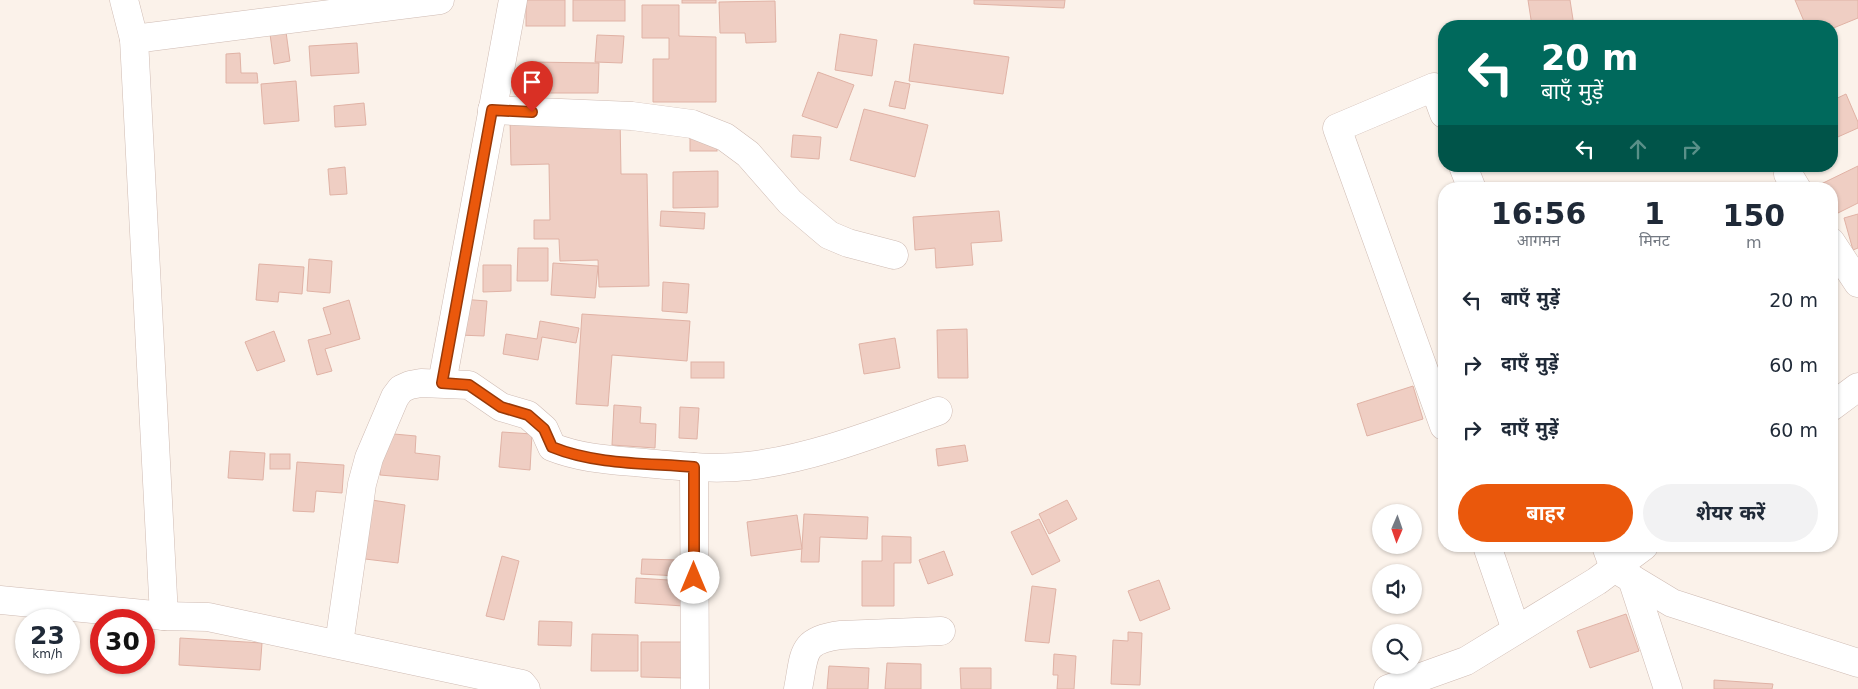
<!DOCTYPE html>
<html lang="hi">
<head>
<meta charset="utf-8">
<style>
  body { margin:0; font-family:"DejaVu Sans","Noto Sans Devanagari",sans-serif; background:#f2f2f3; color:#1f2937; height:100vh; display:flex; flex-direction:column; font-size:19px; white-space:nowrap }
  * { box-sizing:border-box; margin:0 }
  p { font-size:16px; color:#747a83 }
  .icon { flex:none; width:28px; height:28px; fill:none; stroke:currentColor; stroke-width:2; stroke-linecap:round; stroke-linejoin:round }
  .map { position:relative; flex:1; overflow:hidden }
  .details { position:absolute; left:1438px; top:182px; width:400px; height:370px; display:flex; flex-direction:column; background:#fff; border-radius:20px; box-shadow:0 1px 4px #0004 }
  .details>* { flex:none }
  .hud { position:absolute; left:1438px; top:20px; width:400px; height:152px; border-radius:20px; box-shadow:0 1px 4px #0004; background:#00695c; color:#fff; overflow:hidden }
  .needle { width:32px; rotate:182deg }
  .controls { position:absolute; left:1372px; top:504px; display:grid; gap:10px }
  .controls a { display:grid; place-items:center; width:50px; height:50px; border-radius:50%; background:#fff; box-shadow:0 1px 4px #0004; font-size:25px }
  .speed { position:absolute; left:15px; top:609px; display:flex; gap:10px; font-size:25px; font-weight:700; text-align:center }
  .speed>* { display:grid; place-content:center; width:65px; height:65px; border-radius:50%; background:#fff; box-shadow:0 1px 4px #0004; line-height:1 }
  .speed small { font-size:12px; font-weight:400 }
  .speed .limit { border:8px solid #d22; background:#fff; color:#111 }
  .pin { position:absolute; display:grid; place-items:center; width:42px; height:42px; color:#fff; margin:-51px -21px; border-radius:50% 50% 50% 0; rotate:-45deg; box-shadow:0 0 5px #0007 }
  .pin .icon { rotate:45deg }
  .me { position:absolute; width:55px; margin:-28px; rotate:0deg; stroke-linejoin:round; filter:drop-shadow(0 0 4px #0008) }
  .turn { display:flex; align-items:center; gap:18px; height:105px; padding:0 20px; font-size:22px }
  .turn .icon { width:65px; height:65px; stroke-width:2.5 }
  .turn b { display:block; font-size:35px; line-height:42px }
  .lanes { display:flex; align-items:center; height:48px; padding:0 20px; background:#0003; justify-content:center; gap:25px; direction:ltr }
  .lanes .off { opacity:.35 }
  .eta { display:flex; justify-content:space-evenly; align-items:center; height:85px; text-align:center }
  .eta b { font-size:30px; font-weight:700; line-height:35px }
  .action { display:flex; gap:10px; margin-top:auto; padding:10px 20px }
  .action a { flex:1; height:58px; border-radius:30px; background:#ea580c; color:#fff; font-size:20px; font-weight:700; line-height:58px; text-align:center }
  .action a+a { background:#f2f2f3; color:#1f2937 }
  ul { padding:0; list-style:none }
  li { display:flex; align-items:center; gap:15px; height:65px; padding:0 20px }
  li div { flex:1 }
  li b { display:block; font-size:19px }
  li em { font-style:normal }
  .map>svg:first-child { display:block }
  .building { fill:#efcec3; stroke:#e0b2a5 }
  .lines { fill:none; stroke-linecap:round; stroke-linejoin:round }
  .minor-casing { stroke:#cfbbb3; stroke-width:29 }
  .minor { stroke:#fff; stroke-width:28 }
  .route-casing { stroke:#983908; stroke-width:12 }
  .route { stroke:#ea580c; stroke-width:9 }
</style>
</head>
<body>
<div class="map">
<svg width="1858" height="689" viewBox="0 0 1858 689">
  <rect width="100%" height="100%" fill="#fbf2ea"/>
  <g class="building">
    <rect x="526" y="0" width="39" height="26"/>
    <rect x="573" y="0" width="52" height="21"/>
    <rect x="682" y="0" width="34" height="3"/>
    <path d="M974 0H1065L1064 8 974 4Z"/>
    <path d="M1528 0H1570L1574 26H1532Z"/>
    <path d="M1795 0H1858V18L1831 29V26H1806Z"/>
    <path d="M775 1 776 42 746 43 745 33H720L719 2Z"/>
    <path d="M642 5H679V36L716 37V102H653V59H669V38H642Z"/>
    <path d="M286 32 290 61 274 64 270 34Z"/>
    <path d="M840 34 877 40 872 76 835 70Z"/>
    <path d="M597 35 624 36 622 63 595 62Z"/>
    <path d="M357 43 359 73 311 76 309 46Z"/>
    <path d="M914 44 1009 57 1003 94 909 81Z"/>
    <path d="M240 53 241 73H257L258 83H226V54Z"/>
    <path d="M530 62 599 63 598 93H530Z"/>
    <path d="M818 72 854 85 837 128 802 116Z"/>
    <path d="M296 81 299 121 264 124 261 84Z"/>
    <path d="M895 81 910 84 905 109 889 106Z"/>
    <path d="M1846 94 1858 122V128L1831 140V101Z"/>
    <path d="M364 103 366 125 335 127 334 106Z"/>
    <path d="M864 109 928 125 915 177 850 160Z"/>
    <path d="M620 117 621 174H647L649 286 599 287 598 260 560 261 559 239H534V220H550L549 164 511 165 510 119Z"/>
    <path d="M793 135 821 137 819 159 791 157Z"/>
    <rect x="690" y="137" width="27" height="14"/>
    <path d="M1858 166V203L1836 214 1831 205V189H1823L1821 184Z"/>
    <path d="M345 167 347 194 330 195 328 169Z"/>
    <path d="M718 171V207L673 208V172Z"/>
    <path d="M661 211 705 213 704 229 660 226Z"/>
    <path d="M999 211 1002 241 971 243 973 265 936 268 935 248 915 250 913 217Z"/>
    <path d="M1858 214V248L1853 250 1844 218Z"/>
    <path d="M518 248H548V281H517Z"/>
    <path d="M309 259 332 261 330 293 307 291Z"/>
    <path d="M553 263 598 266 595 298 551 295Z"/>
    <path d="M259 264 304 267 302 294 279 292 278 302 256 300Z"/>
    <path d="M483 265H511V291L483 292Z"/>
    <path d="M663 282 689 284 687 313 662 311Z"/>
    <path d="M461 299 487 301 484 336 459 335Z"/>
    <path d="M349 300 360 339 325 349 332 371 317 375 308 340 331 334 323 308Z"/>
    <path d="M582 314 690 321 687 361 612 355 608 406 576 404Z"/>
    <path d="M540 321 579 328 576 343 542 337 538 360 503 354 506 334 537 339Z"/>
    <path d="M967 329 968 378H938L937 330Z"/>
    <path d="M274 331 285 361 257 371 245 342Z"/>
    <path d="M895 338 900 368 864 374 859 344Z"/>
    <rect x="691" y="362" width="33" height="16"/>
    <path d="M1413 386 1423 419 1367 436 1357 404Z"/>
    <path d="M614 405 641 407 640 423 656 424 655 448 612 445Z"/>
    <path d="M680 407 699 408 697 439 679 438Z"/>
    <path d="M502 432 532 434 530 470 499 467Z"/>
    <path d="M383 433 416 436 415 453 440 456 438 480 380 475Z"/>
    <path d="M965 445 968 461 938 466 936 449Z"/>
    <path d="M230 451 265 453 263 480 228 478Z"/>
    <rect x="270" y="454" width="20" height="15"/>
    <path d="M297 462 344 465 342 493 316 491 314 512 293 511Z"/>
    <path d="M365 499 405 505 398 563 357 558Z"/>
    <path d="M1067 500 1077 519 1049 534 1039 514Z"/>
    <path d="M804 514 868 517 867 539 820 537 819 562H801Z"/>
    <path d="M797 515 802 549 751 556 747 522Z"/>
    <path d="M1039 519 1060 561 1032 575 1011 532Z"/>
    <path d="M882 536 911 537V563H894V606H862V561H882Z"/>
    <path d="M944 551 953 575 928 584 919 560Z"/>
    <path d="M502 556 519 561 504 620 486 616Z"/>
    <path d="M642 559 679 560 678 576 641 574Z"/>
    <path d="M636 578 685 581 684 606 635 603Z"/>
    <path d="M1159 580 1170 609 1140 621 1128 591Z"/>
    <path d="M1032 586 1056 589 1049 643 1025 641Z"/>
    <path d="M1626 614 1639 651 1590 668 1577 631Z"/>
    <path d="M539 621 572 622 571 646 538 645Z"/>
    <path d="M1128 632 1142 633 1140 685 1111 684 1113 640 1128 641Z"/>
    <path d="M592 634 638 635V671H591Z"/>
    <path d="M180 638 262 643 260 670 179 665Z"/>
    <path d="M641 642H683L682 678 641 677Z"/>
    <path d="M1054 654 1076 656 1074 689H1057L1058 675H1053Z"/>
    <path d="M887 663 921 664V689H885Z"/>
    <path d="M829 666 869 668 868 689H827Z"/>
    <path d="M960 668H991V689H961Z"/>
    <path d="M1714 680 1773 684 1772 689H1714Z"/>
  </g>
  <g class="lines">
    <g class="minor-casing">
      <g id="minor">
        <path d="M124 0 134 39"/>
        <path d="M492 110 632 116 692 124 725 137 748 154 790 202 829 235 848 243 894 255"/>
        <path d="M1444 114 1434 87 1337 128 1444 426"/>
        <path d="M1463 166 1472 189"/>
        <path d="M1788 174 1797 189"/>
        <path d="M1831 242 1858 283"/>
        <path d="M442 383 513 0"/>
        <path d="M1831 407 1858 387"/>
        <path d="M694 467 695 689"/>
        <path d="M1487 546 1516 630"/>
        <path d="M1606 546 1614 568 1672 603 1858 663"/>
        <path d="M1632 579 1668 689"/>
        <path d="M0 600 164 616 208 617 522 684 526 689"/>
        <path d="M164 616 134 39 440 0"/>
        <path d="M339 644 362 484 369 458 395 397 401 389 410 385 421 383 469 385 501 407 528 415 544 429 552 447C582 459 613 460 645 463 679 466 714 470 748 466 814 458 876 433 938 411"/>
        <path d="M798 689C805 654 800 640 841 635L941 631"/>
        <path d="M1388 689 1466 661 1597 581 1644 546"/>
      </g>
    </g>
    <use href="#minor" class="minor"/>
  </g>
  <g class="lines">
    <g class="route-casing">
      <path id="route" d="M532 112 492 110 442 383 469 385 501 407 528 415 544 429 552 447C596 465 647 463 694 467V578"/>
    </g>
    <use href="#route" class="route"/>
  </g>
</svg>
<div class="controls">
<a><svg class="needle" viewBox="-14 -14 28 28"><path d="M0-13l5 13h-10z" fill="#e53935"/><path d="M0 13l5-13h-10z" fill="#747a83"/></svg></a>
<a><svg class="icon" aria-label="sound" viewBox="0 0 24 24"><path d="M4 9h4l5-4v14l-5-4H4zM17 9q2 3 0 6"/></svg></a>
<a><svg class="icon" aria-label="search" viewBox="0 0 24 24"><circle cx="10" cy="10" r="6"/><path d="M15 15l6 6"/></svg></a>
</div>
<div class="speed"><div>23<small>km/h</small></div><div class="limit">30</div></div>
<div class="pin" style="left:532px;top:112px;background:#d93025"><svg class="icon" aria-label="arrive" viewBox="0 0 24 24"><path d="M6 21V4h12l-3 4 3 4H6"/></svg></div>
<svg class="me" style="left:694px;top:578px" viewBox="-20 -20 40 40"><circle r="19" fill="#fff"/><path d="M0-13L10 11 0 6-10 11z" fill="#ea580c"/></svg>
<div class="hud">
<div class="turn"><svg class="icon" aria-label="left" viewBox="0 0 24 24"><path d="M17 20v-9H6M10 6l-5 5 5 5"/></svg><div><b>20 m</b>बाएँ मुड़ें</div></div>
<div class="lanes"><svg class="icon" aria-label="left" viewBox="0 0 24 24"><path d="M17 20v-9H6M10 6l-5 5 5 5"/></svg><svg class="icon off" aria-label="ahead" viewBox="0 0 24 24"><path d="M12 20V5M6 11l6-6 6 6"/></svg><svg class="icon off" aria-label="right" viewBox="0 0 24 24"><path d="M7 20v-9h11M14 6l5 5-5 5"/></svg></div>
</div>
<section class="details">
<div class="eta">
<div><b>16:56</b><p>आगमन</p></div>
<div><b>1</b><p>मिनट</p></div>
<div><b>150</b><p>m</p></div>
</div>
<ul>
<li><svg class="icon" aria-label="left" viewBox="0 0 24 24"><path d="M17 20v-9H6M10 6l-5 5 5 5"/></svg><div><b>बाएँ मुड़ें</b></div><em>20 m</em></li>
<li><svg class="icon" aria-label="right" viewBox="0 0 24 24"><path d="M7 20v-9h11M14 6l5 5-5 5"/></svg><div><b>दाएँ मुड़ें</b></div><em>60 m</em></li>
<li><svg class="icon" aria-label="right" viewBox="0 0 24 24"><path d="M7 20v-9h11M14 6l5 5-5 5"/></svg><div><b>दाएँ मुड़ें</b></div><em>60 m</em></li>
</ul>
<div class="action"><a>बाहर</a><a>शेयर करें</a></div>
</section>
</div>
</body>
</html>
